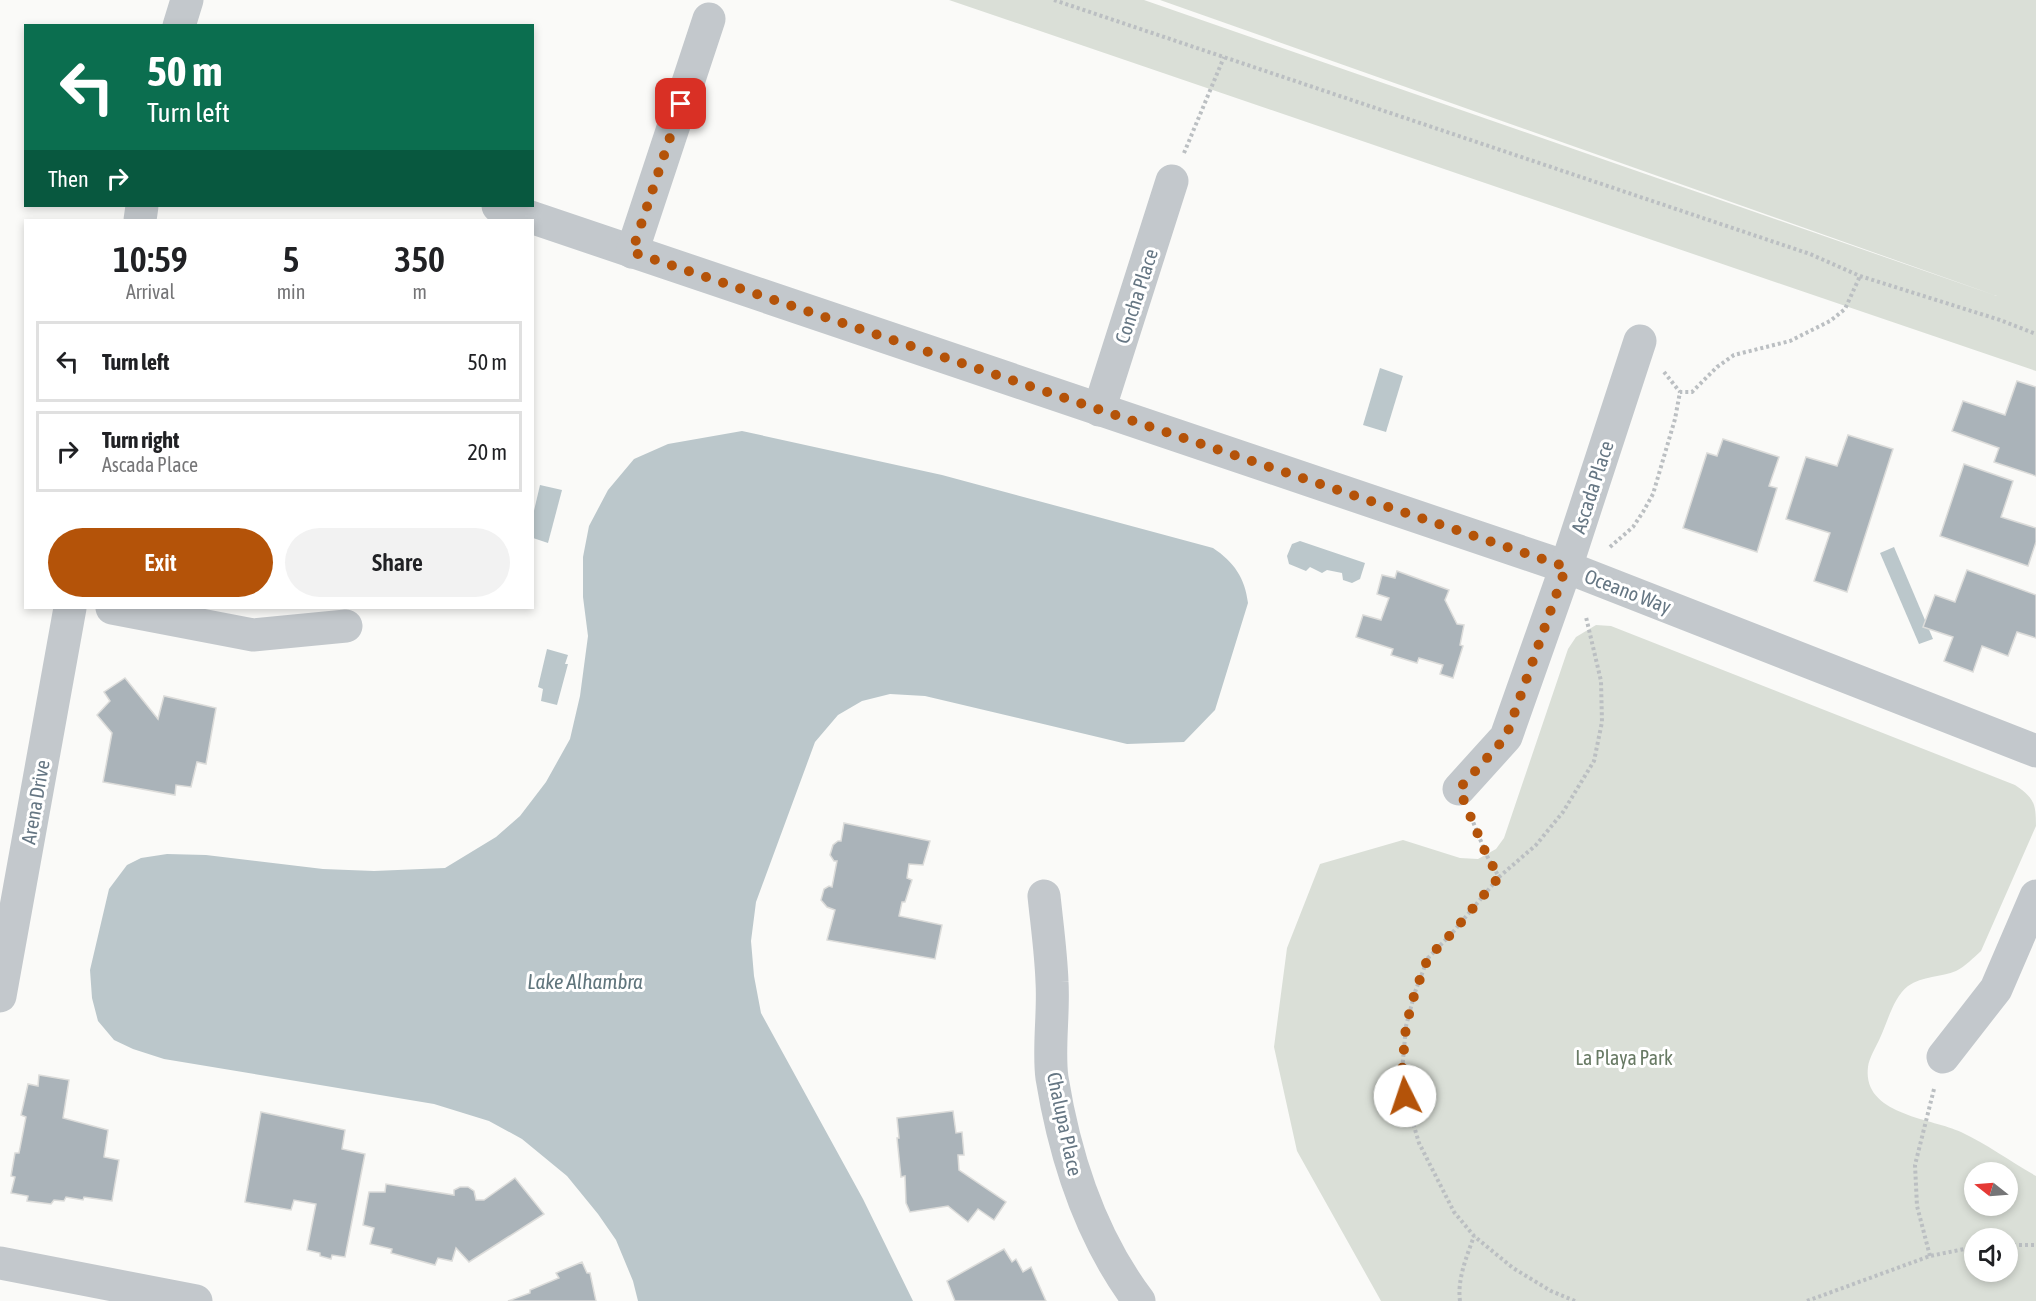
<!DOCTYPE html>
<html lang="en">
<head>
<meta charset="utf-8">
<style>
  body { margin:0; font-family:"Asap Condensed",sans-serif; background:#f2f2f2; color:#202124; height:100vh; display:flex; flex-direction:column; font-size:22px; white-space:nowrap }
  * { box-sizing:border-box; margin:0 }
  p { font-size:20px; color:#757577 }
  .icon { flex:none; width:33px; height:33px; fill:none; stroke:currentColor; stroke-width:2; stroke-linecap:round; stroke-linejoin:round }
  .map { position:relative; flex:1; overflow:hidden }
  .drawer { position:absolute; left:24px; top:219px; width:510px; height:390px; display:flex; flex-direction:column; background:#fff; border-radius:0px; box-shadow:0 3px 9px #0003 }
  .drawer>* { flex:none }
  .hud { position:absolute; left:24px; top:24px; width:510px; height:183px; border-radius:0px; box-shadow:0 3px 9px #0003; background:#0b6e4f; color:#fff; overflow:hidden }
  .needle { width:39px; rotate:287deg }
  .tools { position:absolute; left:1964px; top:1162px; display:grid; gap:12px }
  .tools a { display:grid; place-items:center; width:54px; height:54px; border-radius:50%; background:#fff; box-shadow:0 3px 9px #0003; font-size:30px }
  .pin { position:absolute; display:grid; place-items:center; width:51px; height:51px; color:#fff; margin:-26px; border-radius:12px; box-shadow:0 3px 9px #0006 }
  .me { position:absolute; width:66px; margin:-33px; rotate:356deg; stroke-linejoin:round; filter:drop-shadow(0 0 4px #0008) }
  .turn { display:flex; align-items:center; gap:21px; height:126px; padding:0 24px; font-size:27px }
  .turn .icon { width:78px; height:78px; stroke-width:2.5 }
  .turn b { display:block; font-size:42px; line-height:51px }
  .then { display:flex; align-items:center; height:57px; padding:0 24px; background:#0003; gap:12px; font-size:22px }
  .eta { display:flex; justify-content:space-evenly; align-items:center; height:102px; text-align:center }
  .eta b { font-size:36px; font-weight:600; line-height:42px }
  .primary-button { display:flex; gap:12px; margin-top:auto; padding:12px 24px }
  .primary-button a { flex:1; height:69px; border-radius:36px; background:#b45309; color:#fff; font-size:24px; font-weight:600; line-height:69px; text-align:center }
  .primary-button a+a { background:#f2f2f2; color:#202124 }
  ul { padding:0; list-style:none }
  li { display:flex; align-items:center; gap:18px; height:81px; margin:0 12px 9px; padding:0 12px; border:3px solid #e0e0e0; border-radius:0px }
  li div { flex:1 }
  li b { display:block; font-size:22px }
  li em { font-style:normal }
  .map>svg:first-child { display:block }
  .green { fill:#dadfd7; fill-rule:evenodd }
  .water { fill:#bbc7cb }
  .building { fill:#aab3b9; stroke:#dcdcda; stroke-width:1.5 }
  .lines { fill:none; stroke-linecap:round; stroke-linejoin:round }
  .path { stroke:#bbbfc2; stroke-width:4; stroke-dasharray:3 3; stroke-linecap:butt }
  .minor { stroke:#c3c8cc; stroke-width:33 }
  .route { stroke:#b45309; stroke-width:10; stroke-dasharray:0 18 }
  .labels { text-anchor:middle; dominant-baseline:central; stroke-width:6; stroke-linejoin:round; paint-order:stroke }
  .street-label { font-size:20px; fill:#657683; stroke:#fff }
  .park-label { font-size:20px; fill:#687a64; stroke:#fff }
  .water-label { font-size:21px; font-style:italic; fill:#60757c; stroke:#fff }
</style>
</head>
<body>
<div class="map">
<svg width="2036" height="1301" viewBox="0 0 2036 1301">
  <rect width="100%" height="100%" fill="#fafaf8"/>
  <g class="green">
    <path d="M949 0H1144L1997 296 1160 0H2036V371Z"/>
    <path d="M1596 625 1611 626 2015 785C2034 798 2036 803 2036 826L1981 951C1973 958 1966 966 1956 971 1942 977 1922 976 1908 986 1893 998 1888 1021 1880 1038 1876 1047 1869 1058 1868 1067 1862 1115 1932 1118 1961 1132 1987 1144 2011 1162 2036 1176V1301H1381L1297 1151 1274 1047 1287 948 1320 864 1403 840 1460 858 1478 859 1496 849 1504 838 1568 649 1576 637ZM1974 1173H2007V1206H1974ZM1974 1239H2007V1272H1974Z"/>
  </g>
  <g class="water">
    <path d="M1380 368 1403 376 1386 432 1363 425Z"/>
    <path d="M742 431 942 475 1213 548C1234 562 1245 578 1248 603L1215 710 1184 742 1127 744 925 696 890 694 862 701 838 715 815 742 756 902 751 941 754 976 761 1013 863 1199 913 1301H638L633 1281 616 1240 598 1214 567 1176 522 1139 489 1121 434 1104 164 1059 133 1049 114 1040 98 1021 92 998 90 970 109 889 127 865 141 858 167 854 206 855 323 869 374 871 445 868 496 837 520 816 546 782 570 739 580 696 588 636 583 597V557L589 526 608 490 634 459 668 444Z"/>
    <path d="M540 485 562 490 548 543 533 538V515Z"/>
    <path d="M1300 541 1365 563 1360 579 1352 583 1343 580 1342 573 1327 570 1322 573 1310 567 1306 571 1289 564 1287 556 1292 544Z"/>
    <path d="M1894 547 1933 639 1919 644 1880 553Z"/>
    <path d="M547 649 568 655 565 664H568L557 705 541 701 543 689 538 687Z"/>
  </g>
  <g class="building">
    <path d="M2017 381 2036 387V476L1994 462 1999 448 1952 431 1963 401 2005 415Z"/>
    <path d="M1848 435 1893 449 1847 592 1814 581 1830 533 1786 519 1806 457 1837 466Z"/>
    <path d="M1723 439 1779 457 1769 486 1777 488 1757 552 1683 528 1707 453 1717 456Z"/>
    <path d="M1964 464 2013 481 2001 517 2036 528V542L2028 566 1940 536Z"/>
    <path d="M1967 570 2036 595V638L2017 632 2008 656 1982 646 1973 672 1944 661 1953 637 1923 627 1935 595 1955 602Z"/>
    <path d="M1397 571 1449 590 1445 600 1457 624 1464 625 1460 645 1463 646 1453 678 1440 674 1443 665 1419 658 1417 663 1391 655 1393 649 1356 637 1363 615 1381 620 1389 598 1377 594 1382 575 1395 578Z"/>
    <path d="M125 678 158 719 164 696 216 708 206 764 197 762 191 787 176 785 175 795 103 782 112 733 97 715 110 701 104 692Z"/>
    <path d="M844 823 930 841 923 865 909 864 907 878 912 880 905 902H902L899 916 942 925 935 959 827 940 835 910 827 907 821 900 824 889 829 886 832 887 837 861H834L830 855 833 845 838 841H841Z"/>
    <path d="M39 1075 69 1080 63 1118 108 1130 104 1157 119 1160 112 1201 84 1197 83 1200 66 1197 64 1201 54 1200 51 1204 27 1201 28 1196 11 1193 15 1177 11 1176 15 1153H19L26 1117 21 1115 28 1084 38 1086Z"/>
    <path d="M953 1111 956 1133 962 1132 964 1155H958L959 1170 1006 1202 994 1220 978 1209 968 1222 948 1206 910 1212 906 1203 905 1176 901 1177 897 1138H899L897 1118Z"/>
    <path d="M261 1112 345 1130 342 1149 365 1154 345 1257 332 1255 331 1259 320 1256V1253L307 1250 316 1204 294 1200 291 1210 245 1202Z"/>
    <path d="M515 1178 544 1214 469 1262 456 1248 452 1261 438 1258 435 1265 391 1253 392 1249 370 1244 374 1228 363 1225 369 1192H385L386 1184 454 1195V1190L460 1187H468L474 1191 476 1200H484Z"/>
    <path d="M1004 1249 1012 1262 1016 1259 1023 1272 1031 1267 1046 1301H955L947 1281Z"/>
    <path d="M582 1262 587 1273H590L596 1301H508L530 1293V1290L559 1278 556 1273Z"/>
  </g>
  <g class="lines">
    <g class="path">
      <path d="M1054 0 1810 254 1860 276 2000 320 2036 334"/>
      <path d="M1184 153 1224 57"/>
      <path d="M1664 372 1680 392"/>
      <path d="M1610 547 1633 527 1643 512 1653 494 1675 419 1680 392H1692L1717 367 1734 355 1790 341 1830 321 1845 309 1860 276"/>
      <path d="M1471 817 1487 856 1499 877"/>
      <path d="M2007 1245H2036"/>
      <path d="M1930 1256 1917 1206 1915 1165 1934 1089"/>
      <path d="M1460 1301C1457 1279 1467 1256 1474 1236"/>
      <path d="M1575 1301 1551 1291 1513 1268 1474 1236 1454 1212 1419 1143 1405 1096 1402 1071 1406 1026 1415 992 1428 958 1453 932 1499 877 1536 845 1563 812 1594 761 1602 722 1601 681 1586 617"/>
      <path d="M1807 1301 1930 1256 1974 1247"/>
    </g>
    <g class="minor">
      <path d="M179 26 187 0"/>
      <path d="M498 206 1566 567 2036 751"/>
      <path d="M140 220 142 206"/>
      <path d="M632 252 709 19"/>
      <path d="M1099 410 1172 181"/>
      <path d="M112 608 253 635 346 626"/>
      <path d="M1459 789 1506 737 1566 567 1640 341"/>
      <path d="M1044 896C1047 925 1051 953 1052 982 1054 1012 1048 1050 1052 1078 1065 1158 1090 1236 1139 1301"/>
      <path d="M0 996 70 608"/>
      <path d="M1943 1057 1996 989 2036 896"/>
      <path d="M0 1263 196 1301"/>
    </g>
  </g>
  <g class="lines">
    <path class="route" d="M681 104 632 252 1566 567 1506 737 1459 789 1487 856 1499 877 1453 932 1428 958 1415 992 1406 1026 1402 1071 1405 1096"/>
  </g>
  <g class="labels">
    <g class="street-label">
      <text transform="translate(1136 296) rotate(-72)">Concha Place</text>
      <text transform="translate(1592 487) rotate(-72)">Ascada Place</text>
      <text transform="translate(1628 591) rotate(21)">Oceano Way</text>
      <text transform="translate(35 802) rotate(-80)">Arena Drive</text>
      <text transform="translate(1065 1124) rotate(78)">Chalupa Place</text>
    </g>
    <g class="park-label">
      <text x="1624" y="1057">La Playa Park</text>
    </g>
    <g class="water-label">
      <text x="585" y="981">Lake Alhambra</text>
    </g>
  </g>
</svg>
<div class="tools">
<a><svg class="needle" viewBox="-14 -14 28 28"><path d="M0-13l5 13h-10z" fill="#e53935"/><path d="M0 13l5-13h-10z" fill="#757577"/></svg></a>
<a><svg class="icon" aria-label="sound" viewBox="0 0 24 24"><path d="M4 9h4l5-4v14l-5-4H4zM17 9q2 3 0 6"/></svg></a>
</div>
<div class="pin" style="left:681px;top:104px;background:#d93025"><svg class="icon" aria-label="arrive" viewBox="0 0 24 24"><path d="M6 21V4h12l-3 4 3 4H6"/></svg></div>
<svg class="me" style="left:1405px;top:1096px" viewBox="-20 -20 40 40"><circle r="19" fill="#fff"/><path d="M0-13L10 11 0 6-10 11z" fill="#b45309"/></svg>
<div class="hud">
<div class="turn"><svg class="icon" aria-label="left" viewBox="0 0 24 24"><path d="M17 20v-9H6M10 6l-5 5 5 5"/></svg><div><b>50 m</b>Turn left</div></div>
<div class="then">Then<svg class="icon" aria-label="right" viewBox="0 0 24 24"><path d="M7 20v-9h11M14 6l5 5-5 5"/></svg></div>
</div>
<section class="drawer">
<div class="eta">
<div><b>10:59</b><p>Arrival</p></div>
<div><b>5</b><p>min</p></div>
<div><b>350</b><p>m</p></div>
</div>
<ul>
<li><svg class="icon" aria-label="left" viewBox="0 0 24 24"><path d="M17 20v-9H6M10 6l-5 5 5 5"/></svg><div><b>Turn left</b></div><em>50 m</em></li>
<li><svg class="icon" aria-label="right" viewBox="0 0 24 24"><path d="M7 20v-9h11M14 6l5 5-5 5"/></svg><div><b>Turn right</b><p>Ascada Place</p></div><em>20 m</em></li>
</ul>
<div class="primary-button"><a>Exit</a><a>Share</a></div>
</section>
</div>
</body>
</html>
